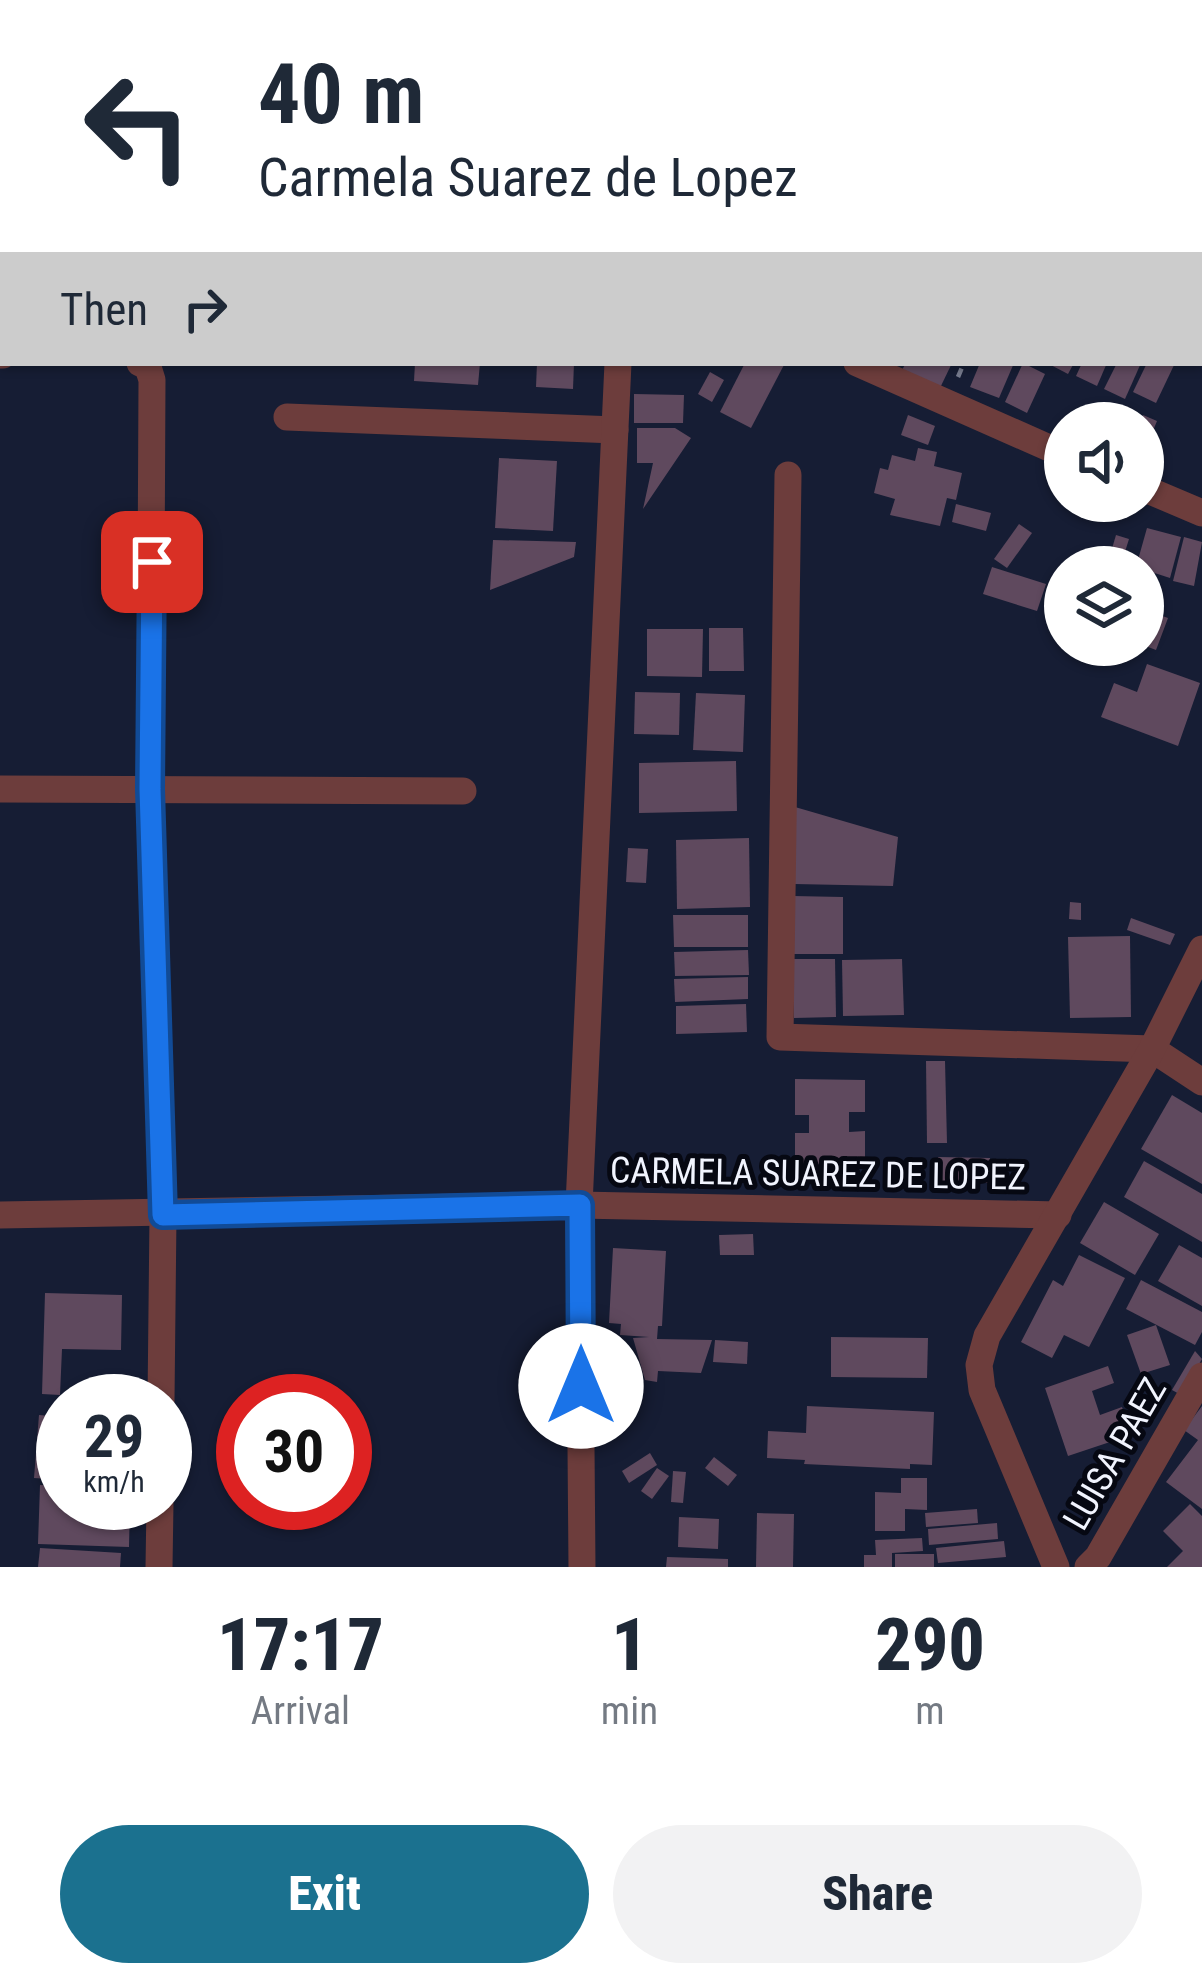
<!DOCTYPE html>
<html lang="en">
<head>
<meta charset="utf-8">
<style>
  body { margin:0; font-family:"Roboto Condensed",sans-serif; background:#f2f2f3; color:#1f2937; height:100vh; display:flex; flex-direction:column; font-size:45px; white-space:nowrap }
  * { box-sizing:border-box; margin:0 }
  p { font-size:39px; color:#747a83 }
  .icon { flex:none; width:66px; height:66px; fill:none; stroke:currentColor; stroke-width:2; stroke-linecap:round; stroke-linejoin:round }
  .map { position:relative; height:1567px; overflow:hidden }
  .panel { display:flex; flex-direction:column; background:#fff; flex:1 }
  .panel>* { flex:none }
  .banner { position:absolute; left:0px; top:0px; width:1203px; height:366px; box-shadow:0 3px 9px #0004; background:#fff; color:#1f2937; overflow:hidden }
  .controls { position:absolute; left:1044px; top:402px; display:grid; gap:24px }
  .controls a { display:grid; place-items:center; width:120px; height:120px; border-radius:50%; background:#fff; box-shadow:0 3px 9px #0004; font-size:60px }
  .speed { position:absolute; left:36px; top:1374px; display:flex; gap:24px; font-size:60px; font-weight:700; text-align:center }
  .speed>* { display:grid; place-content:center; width:156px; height:156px; border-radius:50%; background:#fff; box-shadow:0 3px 9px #0004; line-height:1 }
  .speed small { font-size:30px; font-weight:400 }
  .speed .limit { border:18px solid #d22; background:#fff; color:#111 }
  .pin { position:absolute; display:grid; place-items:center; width:102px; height:102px; color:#fff; margin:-51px; border-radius:24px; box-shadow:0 6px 18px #0006 }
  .me { position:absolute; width:132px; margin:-66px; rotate:0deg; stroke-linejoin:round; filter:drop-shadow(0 0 9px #0008) }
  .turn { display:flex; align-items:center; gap:42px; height:252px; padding:0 60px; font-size:54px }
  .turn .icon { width:156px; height:156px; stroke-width:2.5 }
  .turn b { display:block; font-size:84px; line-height:102px }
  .then { display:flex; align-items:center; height:114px; padding:0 60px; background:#0003; gap:24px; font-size:45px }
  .eta { display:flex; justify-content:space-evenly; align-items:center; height:204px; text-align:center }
  .eta b { font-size:72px; font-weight:800; line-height:84px }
  .button { display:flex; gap:24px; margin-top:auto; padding:24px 60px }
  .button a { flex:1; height:138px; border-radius:72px; background:#1b718f; color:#fff; font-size:48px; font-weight:800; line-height:138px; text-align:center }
  .button a+a { background:#f2f2f3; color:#1f2937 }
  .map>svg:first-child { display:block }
  .building { fill:#5f495e }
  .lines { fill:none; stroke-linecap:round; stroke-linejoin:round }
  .path { stroke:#777c8e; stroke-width:4.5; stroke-dasharray:9 6; stroke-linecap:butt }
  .minor { stroke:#6d3d3c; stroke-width:27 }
  .tertiary { stroke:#6d3d3c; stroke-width:33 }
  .route-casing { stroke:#114b97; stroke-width:30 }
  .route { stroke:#1a73e8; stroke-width:21 }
  .labels { text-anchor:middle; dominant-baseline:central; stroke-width:10; stroke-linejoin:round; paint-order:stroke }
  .street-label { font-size:36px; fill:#f1f4fe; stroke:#060812 }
</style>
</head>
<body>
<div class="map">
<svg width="1202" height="1567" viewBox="0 0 1202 1567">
  <rect width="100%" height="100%" fill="#161d34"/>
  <g class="building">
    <path d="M415 363H480L478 385 414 381Z"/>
    <path d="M537 363H574L573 389 536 387Z"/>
    <path d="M745 363H785L751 428 720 412Z"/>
    <path d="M906 363H952L940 388 902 370Z"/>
    <path d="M980 363H1014L999 398 970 387Z"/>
    <path d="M1023 363 1045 374 1027 413 1005 402Z"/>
    <path d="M1047 363H1074L1068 374Z"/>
    <path d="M1082 363H1107L1097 386 1076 376Z"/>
    <path d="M1117 363H1141L1125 399 1104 389Z"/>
    <path d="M1147 363H1175L1156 403 1133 392Z"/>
    <path d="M710 372 724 380 712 402 698 394Z"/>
    <path d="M634 394 684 395 683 423H634Z"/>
    <path d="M908 415 935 426 928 445 901 435Z"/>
    <path d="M1143 415 1157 421 1143 455V423H1140Z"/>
    <path d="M637 428H675L691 438 643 509 653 463H637Z"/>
    <path d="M918 448 937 452 934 466 962 473 956 500 947 498 940 526 890 515 895 499 874 493 880 468 888 470 892 455 915 461Z"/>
    <path d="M499 458 557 461 553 531 495 528Z"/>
    <path d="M956 504 991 513 986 531 952 522Z"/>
    <path d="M1019 524 1032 533 1007 568 994 559Z"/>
    <path d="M1147 528 1181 537 1170 578 1136 567Z"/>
    <path d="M1116 535 1129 539 1124 555 1111 552Z"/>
    <path d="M1184 537 1202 542 1194 586 1173 581Z"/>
    <path d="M493 540 576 542 574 557 490 590Z"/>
    <path d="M992 567 1046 584 1037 611 983 594Z"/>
    <path d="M1053 581 1065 585 1063 595 1049 591Z"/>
    <path d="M1143 609 1168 618 1156 650 1143 645Z"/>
    <path d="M709 628H743L744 671H709Z"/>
    <path d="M647 629H703L702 677 647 676Z"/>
    <path d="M1147 664 1200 683 1178 746 1101 717 1114 683 1137 692Z"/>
    <path d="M635 692 680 693 679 735 634 734Z"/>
    <path d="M696 693 745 695 743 752 693 750Z"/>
    <path d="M736 761 737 811 639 813V763Z"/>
    <path d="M795 807 898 837 893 886 794 884Z"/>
    <path d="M749 838 750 907 677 909 676 840Z"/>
    <path d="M628 848 648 849 646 883 626 882Z"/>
    <path d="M793 896 843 897V954H792Z"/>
    <path d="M1070 902 1081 903V920L1069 919Z"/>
    <path d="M673 915H748V947H674Z"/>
    <path d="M1131 918 1175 934 1170 945 1127 930Z"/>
    <path d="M1130 936 1131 1017 1070 1018 1068 937Z"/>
    <path d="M748 950 749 975 675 976 674 952Z"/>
    <path d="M793 959H835L836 1017 794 1018Z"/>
    <path d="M902 959 904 1015 843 1016 842 960Z"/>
    <path d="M748 977V999L675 1002 674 979Z"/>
    <path d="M746 1004 747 1032 676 1034V1006Z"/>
    <path d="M926 1061H945L947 1143H927Z"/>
    <path d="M795 1079 865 1080V1112H849V1132L865 1131V1165L795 1164V1133H809V1115H795Z"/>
    <path d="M1172 1095 1202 1113V1184L1141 1149Z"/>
    <path d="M938 1157 990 1158V1183L937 1181Z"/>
    <path d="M1144 1161 1202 1194V1242L1124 1197Z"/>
    <path d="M1104 1202 1159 1234 1135 1275 1080 1243Z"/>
    <path d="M753 1234 754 1255H720L719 1235Z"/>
    <path d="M1179 1245 1202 1258V1306L1158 1281Z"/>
    <path d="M613 1248 666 1251 662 1326H658L657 1339 712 1340 701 1373 658 1371 657 1382 645 1380 633 1338 649 1337 620 1335 621 1324 609 1323Z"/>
    <path d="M1079 1255 1125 1278 1089 1347 1064 1335 1052 1358 1021 1342 1053 1280 1063 1286Z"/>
    <path d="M1141 1280 1202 1312V1332L1195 1345 1126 1309Z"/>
    <path d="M45 1293 122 1295 121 1350 62 1349 60 1395 42 1394Z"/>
    <path d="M1156 1325 1170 1365 1141 1374 1127 1335Z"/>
    <path d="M831 1337 928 1338 927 1378 831 1377Z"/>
    <path d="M715 1340 748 1342 747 1364 713 1362Z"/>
    <path d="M1195 1351 1202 1359 1181 1395 1172 1390Z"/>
    <path d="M1108 1366 1114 1383 1092 1391 1100 1415 1122 1407 1131 1435 1068 1456 1045 1388Z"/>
    <path d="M807 1406 934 1412 932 1465 910 1464V1469L804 1464 805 1460 767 1458 768 1431 806 1433Z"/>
    <path d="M1202 1406V1509L1166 1482 1198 1440 1184 1430Z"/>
    <path d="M39 1415 63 1417V1480L34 1478Z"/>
    <path d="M650 1453 657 1465 629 1483 622 1471Z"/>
    <path d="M714 1457 737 1475 728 1486 705 1468Z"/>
    <path d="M657 1468 669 1476 652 1499 641 1491Z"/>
    <path d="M673 1471 686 1472 683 1503 671 1502Z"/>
    <path d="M901 1478H927V1510L905 1509V1531H875V1492L901 1493Z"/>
    <path d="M40 1485 63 1486V1503H130L129 1547 38 1544Z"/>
    <path d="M1190 1504 1202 1516V1567H1167L1183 1551 1163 1531Z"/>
    <path d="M977 1509 978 1523 926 1527 925 1513Z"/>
    <path d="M757 1513 794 1514 793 1567H756Z"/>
    <path d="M679 1517 719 1519 718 1549 678 1547Z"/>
    <path d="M997 1523 998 1539 929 1545 928 1529Z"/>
    <path d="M922 1538 923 1551 892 1553V1567H864V1555H876L875 1540Z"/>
    <path d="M1004 1541 1006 1557 938 1563 936 1548Z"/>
    <path d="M40 1548 121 1553 120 1567H38Z"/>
    <rect x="895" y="1554" width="39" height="13"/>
    <path d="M667 1557 728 1559V1567H666Z"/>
  </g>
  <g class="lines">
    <g class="path">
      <path d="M17 3 20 0"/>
      <path d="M0 21 3 18"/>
      <path d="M958 377 964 363"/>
    </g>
    <g class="minor">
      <path d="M1130 0 1136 3"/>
      <path d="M628 3V0"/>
      <path d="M1200 20 1202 16"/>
      <path d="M1200 216 1202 217"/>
      <path d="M1200 316 1202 317"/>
      <path d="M0 355H3"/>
      <path d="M140 363 148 367 152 380 150 789 163 1215 161 1401"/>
      <path d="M857 363 1065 455"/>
      <path d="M287 417 615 430"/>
      <path d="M788 475 780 1037 1152 1049 1202 1082"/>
      <path d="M1143 488 1202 513"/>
      <path d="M0 789 463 791"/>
      <path d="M0 1215 579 1205 1058 1215"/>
      <path d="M159 1567 160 1503"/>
      <path d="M582 1567 579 1205 618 363"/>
      <path d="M1056 1567 982 1390 979 1365 987 1336 1152 1049 1202 949"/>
      <path d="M1088 1567 1098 1557 1202 1376"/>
    </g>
    <g class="tertiary">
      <path d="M225 3 227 0"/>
      <path d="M0 275 3 272"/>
    </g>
  </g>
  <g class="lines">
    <g class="route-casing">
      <path id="route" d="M152 562 150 789 163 1215 580 1205 581 1386"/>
    </g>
    <use href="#route" class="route"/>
  </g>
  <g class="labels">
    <g class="street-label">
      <text transform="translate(818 1174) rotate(1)">CARMELA SUAREZ DE LOPEZ</text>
      <text transform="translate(1115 1454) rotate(-60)">LUISA PAEZ</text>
    </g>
  </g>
</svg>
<div class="controls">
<a><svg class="icon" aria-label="sound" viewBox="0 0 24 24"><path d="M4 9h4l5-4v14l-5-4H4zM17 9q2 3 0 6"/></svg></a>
<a><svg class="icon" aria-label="layers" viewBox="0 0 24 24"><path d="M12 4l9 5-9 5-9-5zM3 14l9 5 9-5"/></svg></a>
</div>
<div class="speed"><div>29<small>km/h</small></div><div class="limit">30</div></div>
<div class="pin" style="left:152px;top:562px;background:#d93025"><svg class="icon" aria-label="arrive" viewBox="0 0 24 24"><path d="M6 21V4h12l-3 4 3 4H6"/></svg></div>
<svg class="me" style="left:581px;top:1386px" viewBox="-20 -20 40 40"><circle r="19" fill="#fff"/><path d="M0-13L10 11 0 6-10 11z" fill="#1a73e8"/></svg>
<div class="banner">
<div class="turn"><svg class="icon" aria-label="left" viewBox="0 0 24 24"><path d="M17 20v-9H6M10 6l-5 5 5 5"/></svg><div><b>40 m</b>Carmela Suarez de Lopez</div></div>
<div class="then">Then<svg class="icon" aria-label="right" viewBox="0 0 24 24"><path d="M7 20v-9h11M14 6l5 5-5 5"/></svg></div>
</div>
</div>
<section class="panel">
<div class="eta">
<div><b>17:17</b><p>Arrival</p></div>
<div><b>1</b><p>min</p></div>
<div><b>290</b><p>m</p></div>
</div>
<div class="button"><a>Exit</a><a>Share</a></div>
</section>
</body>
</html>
